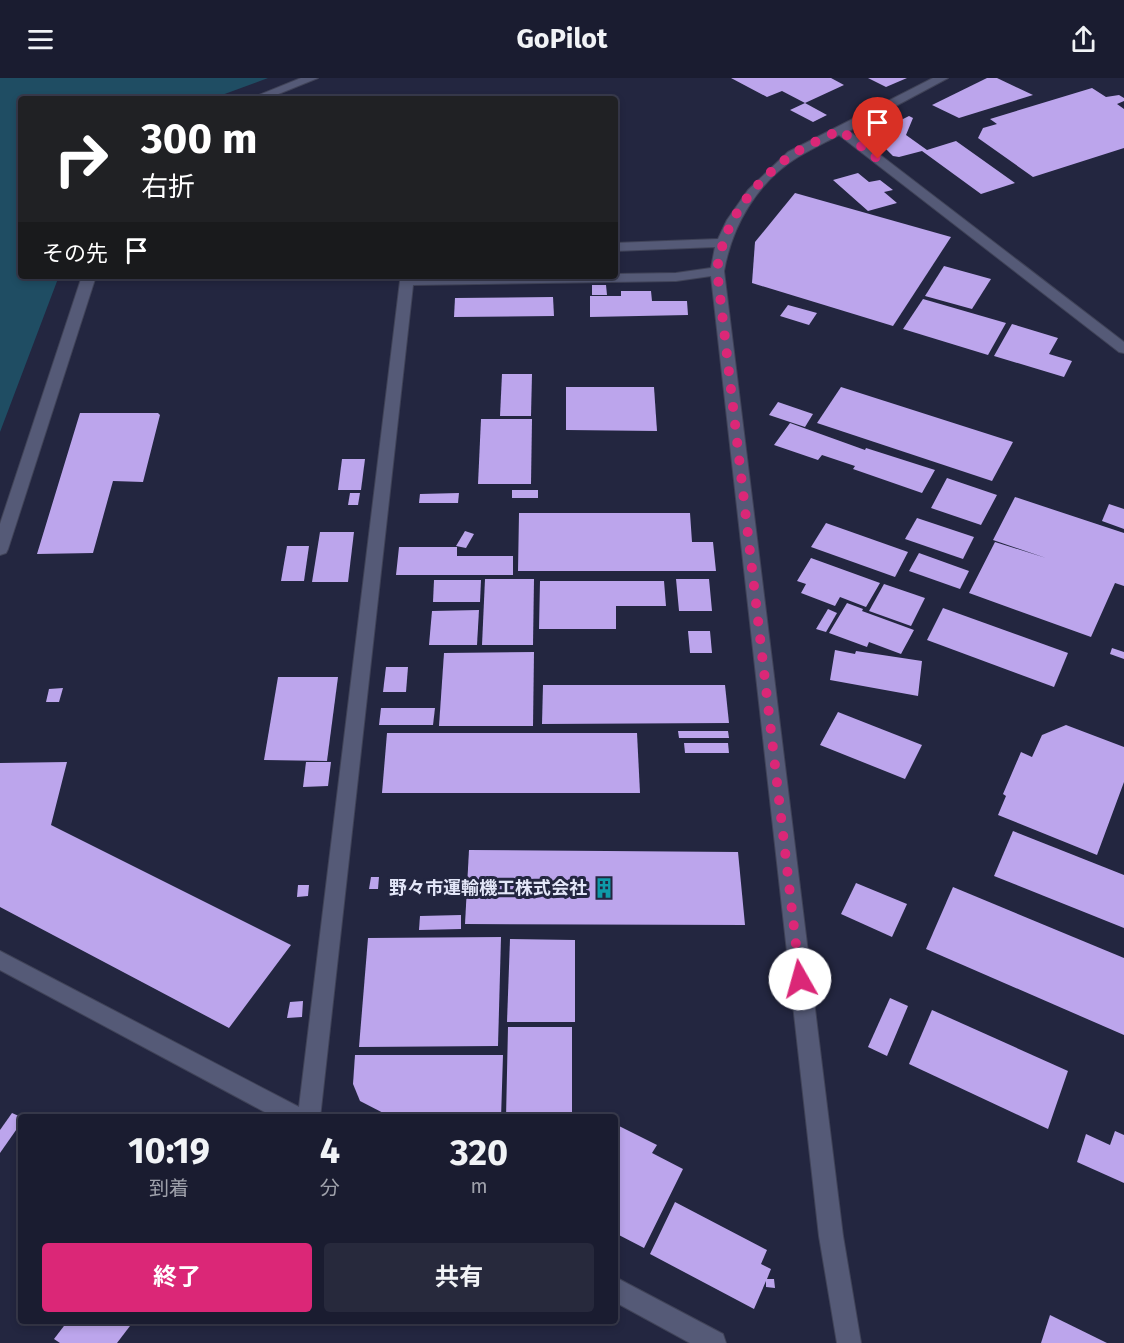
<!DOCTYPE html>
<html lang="ja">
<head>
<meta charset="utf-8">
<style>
  body { margin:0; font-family:"Fira Sans","Noto Sans JP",sans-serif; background:#27293c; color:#f1f3f6; height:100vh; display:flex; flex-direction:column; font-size:22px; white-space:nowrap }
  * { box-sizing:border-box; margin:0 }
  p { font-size:20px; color:#9fa1ab }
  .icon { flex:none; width:33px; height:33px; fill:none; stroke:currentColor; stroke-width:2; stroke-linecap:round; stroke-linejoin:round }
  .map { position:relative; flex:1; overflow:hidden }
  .drawer { position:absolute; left:18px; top:1036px; width:600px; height:210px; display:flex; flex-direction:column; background:#1a1c30; border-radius:6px; box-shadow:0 3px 9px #0003,0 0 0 2px #383a4c }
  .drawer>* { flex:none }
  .guide { position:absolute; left:18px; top:18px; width:600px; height:183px; border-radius:6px; box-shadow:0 3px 9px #0003,0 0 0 2px #383a4c; background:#202124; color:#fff; overflow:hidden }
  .pin { position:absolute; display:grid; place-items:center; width:51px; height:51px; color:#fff; margin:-62px -26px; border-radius:50% 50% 50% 0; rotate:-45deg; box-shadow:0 0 6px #0007 }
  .pin .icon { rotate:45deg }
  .me { position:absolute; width:66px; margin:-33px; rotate:353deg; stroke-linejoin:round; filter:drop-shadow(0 0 4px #0008) }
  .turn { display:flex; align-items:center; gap:21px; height:126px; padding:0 24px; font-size:27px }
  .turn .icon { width:78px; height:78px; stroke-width:2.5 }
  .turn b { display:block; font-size:42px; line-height:51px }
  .then { display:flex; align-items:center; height:57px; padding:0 24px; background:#0003; gap:12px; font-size:22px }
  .eta { display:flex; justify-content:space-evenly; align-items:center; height:102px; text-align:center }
  .eta b { font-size:36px; font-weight:700; line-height:42px }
  .cta { display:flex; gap:12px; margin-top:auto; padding:12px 24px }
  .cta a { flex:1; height:69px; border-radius:6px; background:#db2777; color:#fff; font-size:24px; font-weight:700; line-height:69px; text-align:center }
  .cta a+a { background:#27293c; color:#f1f3f6 }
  header { display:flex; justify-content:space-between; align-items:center; height:78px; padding:0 24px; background:#1a1c30; font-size:27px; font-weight:700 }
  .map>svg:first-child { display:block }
  .water { fill:#1f4d63 }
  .building { fill:#bca5ec }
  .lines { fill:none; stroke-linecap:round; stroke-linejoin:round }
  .minor-casing { stroke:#404358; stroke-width:2 }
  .minor { fill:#555a77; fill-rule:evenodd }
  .route { stroke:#db2777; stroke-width:10; stroke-dasharray:0 18 }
  .labels { text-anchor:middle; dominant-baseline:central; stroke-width:6; stroke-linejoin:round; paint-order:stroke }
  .poi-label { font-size:18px; font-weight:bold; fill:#e3e6f8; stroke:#232640; text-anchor:end }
</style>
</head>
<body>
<header><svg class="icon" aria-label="menu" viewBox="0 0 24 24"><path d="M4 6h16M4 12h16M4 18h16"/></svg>GoPilot<svg class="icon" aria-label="share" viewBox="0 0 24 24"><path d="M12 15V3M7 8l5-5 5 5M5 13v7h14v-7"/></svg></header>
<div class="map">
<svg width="1124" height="1265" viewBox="0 0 1124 1265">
  <rect width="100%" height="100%" fill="#232640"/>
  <path class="water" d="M0 0H268L211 21H21V198H59L0 354Z"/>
  <g class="building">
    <path d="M731 0H831L844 7 805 25 782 13 767 19Z"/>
    <path d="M868 0H907L886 9Z"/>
    <path d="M987 0H997L1033 17 959 40 932 27Z"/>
    <path d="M1092 10 1106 19 1119 17 1124 20V23L1117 26 1124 31V70L1033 99 978 60 983 50 997 46 990 41Z"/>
    <path d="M805 25 827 37 813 44 790 32Z"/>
    <path d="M909 38 913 40 906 57 927 72 956 63 1015 105 981 116 922 73 899 79 893 78 878 63 879 53Z"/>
    <path d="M858 95 869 104 880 102 893 112 884 114 897 125 868 133 833 102Z"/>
    <path d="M795 115 951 159 893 248 752 205 755 164Z"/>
    <path d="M944 188 991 201 972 231 925 218Z"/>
    <path d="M592 207H606L607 217H592Z"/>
    <path d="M621 213H651L652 223H687L688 237 590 239V218H621Z"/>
    <path d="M553 219 554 238 454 239 455 220Z"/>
    <path d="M923 221 1006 245 988 277 903 251Z"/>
    <path d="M788 227 817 235 809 247 780 238Z"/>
    <path d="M1012 246 1058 260 1049 276 1072 283 1064 299 994 278Z"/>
    <path d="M502 296H532L531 338H500Z"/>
    <path d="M566 309H654L657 353 566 352Z"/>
    <path d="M841 309 1013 364 992 403 817 345Z"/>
    <path d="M778 324 813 336 805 349 769 337Z"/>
    <path d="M80 335H158L160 337 143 404 113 403 93 475 37 476Z"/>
    <path d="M481 341H532L531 406H478Z"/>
    <path d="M790 345 865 372 866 370 935 392 922 415 853 391 855 388 822 377 818 382 774 367Z"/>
    <path d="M342 381H365L361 412H338Z"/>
    <path d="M947 400 997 417 981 447 931 430Z"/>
    <rect x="512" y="412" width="26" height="8"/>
    <path d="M350 415H360L358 427H348Z"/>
    <path d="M459 415 458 425H419L420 416Z"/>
    <path d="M1015 419 1124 455V508L1115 505 1091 559 969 515 995 464 1046 480 993 462Z"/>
    <path d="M1109 426 1124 431V451L1102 443Z"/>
    <path d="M519 435H690L692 464H713L716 493H518Z"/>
    <path d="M917 440 974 459 963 481 905 461Z"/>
    <path d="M826 445 908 474 895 499 811 469Z"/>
    <path d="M465 453 474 456 466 470 456 468Z"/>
    <path d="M320 454H354L348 504H312Z"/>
    <path d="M287 468H309L304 503H281Z"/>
    <path d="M399 469H457V478H513V497H396Z"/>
    <path d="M919 475 969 493 960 511 909 493Z"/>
    <path d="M811 480 880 505 866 529 840 519 835 528 801 515 806 506 797 503Z"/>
    <path d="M485 501H534L533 567H482Z"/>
    <path d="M676 501H709L712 533H679Z"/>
    <path d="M434 502H481L480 524H433Z"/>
    <path d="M540 503H664L666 528H616V551H539Z"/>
    <path d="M884 506 925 520 911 548 869 533Z"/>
    <path d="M847 525 863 531 862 533 914 552 901 576 869 564 867 569 829 555Z"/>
    <path d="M943 530 1068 575 1054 609 927 562Z"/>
    <path d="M828 531 837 535 826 554 816 551Z"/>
    <path d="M479 532 477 567H429L432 533Z"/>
    <path d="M688 553H710L712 575H690Z"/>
    <path d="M1112 570 1124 574V581L1110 576Z"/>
    <path d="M835 572 855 576 856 573 922 583 918 618 830 602Z"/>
    <path d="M534 574 533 648H439L444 575Z"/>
    <path d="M386 589H408L406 614H383Z"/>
    <path d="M278 599H338L327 683 264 682Z"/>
    <path d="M543 607H725L729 645 542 646Z"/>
    <path d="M63 610 59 624H46L49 611Z"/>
    <path d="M381 630H435L433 647H379Z"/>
    <path d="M838 634 922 667 905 701 820 667Z"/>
    <path d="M1066 647 1124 669V704L1097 777 998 737 1006 718 1003 716 1021 674 1032 679 1042 657Z"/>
    <path d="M678 653H728L729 660H679Z"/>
    <path d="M387 655H637L640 715H382Z"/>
    <path d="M684 665H728L729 675H685Z"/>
    <path d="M67 684 51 747 291 867 229 950 0 829V685Z"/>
    <path d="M306 684H331L328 708 303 709Z"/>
    <path d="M1013 753 1124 797V850L994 798Z"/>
    <path d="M469 772 738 774 745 847 465 846Z"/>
    <path d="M371 799H379L378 811H369Z"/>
    <path d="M856 805 907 826 892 859 841 836Z"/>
    <path d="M298 807H309L308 818 297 819Z"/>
    <path d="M953 809 1124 880V957L926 871Z"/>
    <path d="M461 837V851L419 852 420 838Z"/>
    <path d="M501 859 498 968 359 969 368 860Z"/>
    <path d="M510 861 575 862V944H507Z"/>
    <path d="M890 920 908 928 887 978 868 969Z"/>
    <path d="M303 923 302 939 287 940 290 924Z"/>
    <path d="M932 932 1068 993 1048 1051 909 986Z"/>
    <path d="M508 949H572V1035L583 1040H506Z"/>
    <path d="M355 977H503L501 1040H393L360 1023 353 1006Z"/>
    <path d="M12 1035 21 1039V1045L0 1075V1052Z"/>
    <path d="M615 1046 657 1067 652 1075 683 1091 644 1170 615 1155Z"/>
    <path d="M1115 1053 1124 1057V1105L1077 1084 1086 1056 1110 1067Z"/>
    <path d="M675 1124 767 1172 761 1186 771 1191 767 1201H774L775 1210 766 1209V1203L754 1231 650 1176Z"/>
    <path d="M1050 1237 1107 1265H1041Z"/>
    <path d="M67 1244H133L117 1265H60L54 1261Z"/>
  </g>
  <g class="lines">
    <g class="minor-casing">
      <g id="minor">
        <path d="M301 0H318L266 21H249Z"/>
        <path d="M933 0H948L849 53 1124 264V275L1119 274 839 57C826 64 811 71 798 79 757 104 732 148 724 193L843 1158 861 1265H837L819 1158 711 198 676 203 413 207 320 1040H276L0 892V873L299 1029 400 203 407 199 615 198V196L676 195 711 190 715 169 615 173V165L718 161 727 142 748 112 788 74Z"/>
        <path d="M82 198H96L8 471 6 475 0 477V446Z"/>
        <path d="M615 1199 723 1256 726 1265H690L615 1224Z"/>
      </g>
    </g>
    <use href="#minor" class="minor"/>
  </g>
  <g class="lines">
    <path class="route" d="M800 901 717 192C724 143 751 108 790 78 805 68 824 60 840 52L878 81"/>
  </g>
  <defs>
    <g id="building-bare" transform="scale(1.62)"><path d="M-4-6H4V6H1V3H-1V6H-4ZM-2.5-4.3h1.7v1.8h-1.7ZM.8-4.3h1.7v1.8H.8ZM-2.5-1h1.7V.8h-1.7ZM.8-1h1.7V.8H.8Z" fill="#0f9aa8" stroke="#232640" stroke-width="2.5" paint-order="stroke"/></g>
  </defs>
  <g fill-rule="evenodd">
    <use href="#building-bare" x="604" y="810"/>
  </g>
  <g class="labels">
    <g class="poi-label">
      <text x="587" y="810">野々市運輸機工株式会社</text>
    </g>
  </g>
</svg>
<div class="pin" style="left:878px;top:81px;background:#d93025"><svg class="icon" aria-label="arrive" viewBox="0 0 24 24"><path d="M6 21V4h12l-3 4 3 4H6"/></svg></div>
<svg class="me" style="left:800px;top:901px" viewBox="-20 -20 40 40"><circle r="19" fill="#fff"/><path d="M0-13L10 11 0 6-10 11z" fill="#db2777"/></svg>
<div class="guide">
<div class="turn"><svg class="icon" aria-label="right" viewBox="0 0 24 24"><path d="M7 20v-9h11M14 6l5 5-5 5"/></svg><div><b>300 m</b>右折</div></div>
<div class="then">その先<svg class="icon" aria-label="arrive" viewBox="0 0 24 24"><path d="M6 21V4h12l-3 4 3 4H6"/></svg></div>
</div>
<section class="drawer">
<div class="eta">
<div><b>10:19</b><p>到着</p></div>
<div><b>4</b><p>分</p></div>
<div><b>320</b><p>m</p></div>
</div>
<div class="cta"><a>終了</a><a>共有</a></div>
</section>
</div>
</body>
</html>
